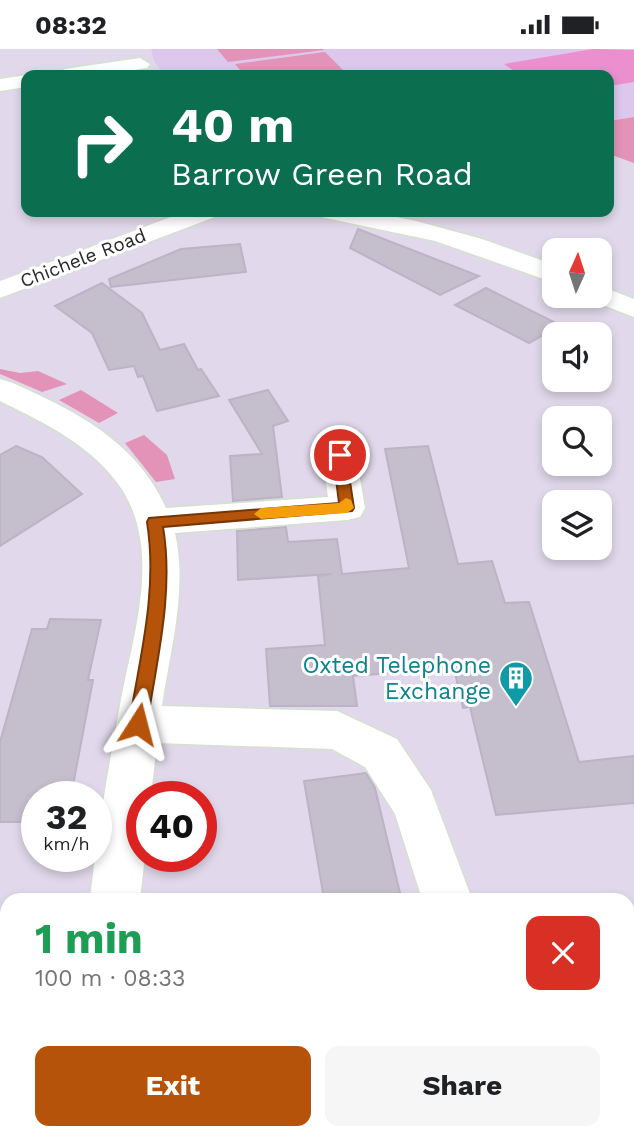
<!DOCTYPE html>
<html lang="en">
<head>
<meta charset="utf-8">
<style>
  body { margin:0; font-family:"Work Sans",sans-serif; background:#f6f6f6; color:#202124; height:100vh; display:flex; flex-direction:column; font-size:26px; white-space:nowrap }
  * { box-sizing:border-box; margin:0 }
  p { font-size:23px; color:#757577 }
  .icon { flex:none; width:38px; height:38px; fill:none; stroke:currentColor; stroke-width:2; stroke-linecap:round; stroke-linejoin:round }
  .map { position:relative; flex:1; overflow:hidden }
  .drawer { position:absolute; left:0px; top:844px; width:635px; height:247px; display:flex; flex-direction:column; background:#fff; border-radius:21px 21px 0 0; box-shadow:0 4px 10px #0003 }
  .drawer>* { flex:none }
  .hud { position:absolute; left:21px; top:21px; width:593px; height:147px; border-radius:14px; box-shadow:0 4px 10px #0003; background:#0b6e4f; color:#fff; overflow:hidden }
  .needle { width:46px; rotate:3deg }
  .controls { position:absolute; left:542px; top:189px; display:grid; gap:14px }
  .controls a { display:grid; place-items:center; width:70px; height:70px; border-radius:14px; background:#fff; box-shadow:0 4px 10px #0003; font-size:35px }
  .speed { position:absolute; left:21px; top:732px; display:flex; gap:14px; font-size:35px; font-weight:700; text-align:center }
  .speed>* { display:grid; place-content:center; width:91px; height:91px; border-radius:50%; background:#fff; box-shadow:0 4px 10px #0003; line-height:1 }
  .speed small { font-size:18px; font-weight:400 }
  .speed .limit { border:10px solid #d22; background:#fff; color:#111 }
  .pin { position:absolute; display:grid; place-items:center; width:60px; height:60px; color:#fff; margin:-30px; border:4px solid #fff; border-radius:50%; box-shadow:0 2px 7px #0007 }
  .me { position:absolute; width:77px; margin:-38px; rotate:9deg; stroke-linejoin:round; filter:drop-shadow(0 0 5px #0008) }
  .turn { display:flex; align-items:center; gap:24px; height:147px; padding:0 35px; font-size:32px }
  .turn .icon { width:91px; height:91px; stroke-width:2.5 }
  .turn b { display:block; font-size:49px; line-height:60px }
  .round { display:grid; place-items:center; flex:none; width:74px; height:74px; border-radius:14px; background:#f6f6f6 }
  .headline { display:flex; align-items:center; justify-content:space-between; height:119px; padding:0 35px }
  h1 { font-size:42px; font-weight:700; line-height:52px; color:#1e9e55 }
  .action { display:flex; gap:14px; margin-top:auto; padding:14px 35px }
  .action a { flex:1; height:80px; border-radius:14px; background:#b45309; color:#fff; font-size:28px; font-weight:700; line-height:80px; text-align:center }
  .action a+a { background:#f6f6f6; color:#202124 }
  .status { display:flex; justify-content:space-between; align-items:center; height:49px; padding:0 35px; background:#fff; direction:ltr }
  .status svg { height:19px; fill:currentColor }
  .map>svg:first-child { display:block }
  .education { fill:#ddc7ed }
  .green { fill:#e393b7 }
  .pitch { fill:#eb8fce }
  .building { fill:#c5becc; stroke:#bdb3c6; stroke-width:2 }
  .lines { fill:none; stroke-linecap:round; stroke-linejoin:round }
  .minor-casing { stroke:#d4e1ce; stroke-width:3 }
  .minor { fill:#fff; fill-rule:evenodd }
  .rail { stroke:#a2b39c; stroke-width:7 }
  .route { fill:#b45309; stroke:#753606; stroke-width:2 }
  .slow { fill:#f59e0b }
  .labels { text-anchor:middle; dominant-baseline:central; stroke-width:6; stroke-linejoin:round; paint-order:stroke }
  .far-street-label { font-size:19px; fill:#282828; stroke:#fff }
  .culture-label { font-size:23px; fill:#0d838f; stroke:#fff; text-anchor:end }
</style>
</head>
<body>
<div class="status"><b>08:32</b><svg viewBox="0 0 49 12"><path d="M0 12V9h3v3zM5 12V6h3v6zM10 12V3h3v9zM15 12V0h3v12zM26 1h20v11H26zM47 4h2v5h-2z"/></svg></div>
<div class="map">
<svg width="634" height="1090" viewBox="0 0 634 1090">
  <rect width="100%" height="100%" fill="#e1d9eb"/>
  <path class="education" d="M151 0H634V68L609 72V26H164L154 12Z"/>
  <g class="green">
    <path d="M217 0H323L324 1 228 13Z"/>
    <path d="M325 3 343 21 310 26H244L235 15Z"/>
    <path d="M634 68V114L609 105V72Z"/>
    <path d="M0 320 20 324 38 322 67 335 42 343 0 325Z"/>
    <path d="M81 341 118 364 99 374 59 351Z"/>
    <path d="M144 386 167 406 175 430 156 433 125 394Z"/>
  </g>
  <path class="pitch" d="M593 0 634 1V33L609 37V26H520L504 15Z"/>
  <g class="building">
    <path d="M358 180 479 227 440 246 350 199Z"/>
    <path d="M240 195 246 223 111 238 109 230 181 200Z"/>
    <path d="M102 234 142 264 160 301 184 295 198 321 201 320 219 347 157 362 143 327 138 328 134 317 109 321 92 284 55 257Z"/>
    <path d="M486 239 560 276 529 294 455 256Z"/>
    <path d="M268 341 288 372 273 377 282 448 233 452 230 407 262 405 229 351Z"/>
    <path d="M16 397 42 408 82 445 0 497V406Z"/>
    <path d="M428 397 458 515 492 512 505 554 529 553 579 713 634 707V754L496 766 470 658 463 659 454 619 353 627 357 657H270L266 600 325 596 318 527 332 525 238 531 237 482 286 478 288 493 337 490 342 525 409 519 385 400Z"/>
    <path d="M50 570 101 571 88 631H93L71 747H37V773H0V693L32 580H47Z"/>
    <path d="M366 724 375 739 400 844 362 850H324L304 732Z"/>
  </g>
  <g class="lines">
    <g class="minor-casing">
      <g id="minor">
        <path d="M140 9 150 15 147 19 103 26H55L65 20Z"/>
        <path d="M27 26 26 38 0 42V30Z"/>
        <path d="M184 163H218L215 168 0 249V232Z"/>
        <path d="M318 163H372L416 172 482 190 555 216V234L435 192 321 168Z"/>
        <path d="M600 237 634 250V268L590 251 587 247H600Z"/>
        <path d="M0 330C16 334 30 342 45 349 97 374 142 405 166 459L328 448 322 406 327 398 339 395 351 398 356 406 365 459 360 468 347 471 175 484C188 541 170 601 162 657L337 662 397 690 431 741 472 850H422L395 765 365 718 332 700 157 694 151 747H142V807H145L140 850H90C97 786 108 720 120 656 132 588 162 506 123 442 95 398 45 374 0 352Z"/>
        <path d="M48 1083H106L104 1090H48Z"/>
      </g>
    </g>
    <use href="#minor" class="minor"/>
    <g class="rail">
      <path d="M0 997 7 1009"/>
      <path d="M0 1071 10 1090"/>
      <path d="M48 1083 52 1090"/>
    </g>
  </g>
  <path class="route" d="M340 401 346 406 354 459 352 462 163 478C174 543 157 610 147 675L144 680 138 682 132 680 129 675C140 608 158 541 147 473L149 469 339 454 333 406Z"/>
  <path class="slow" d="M346 449 351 451 354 459 347 464 261 470 254 465 261 459 339 454Z"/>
  <defs>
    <g id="building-pin" transform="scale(1.75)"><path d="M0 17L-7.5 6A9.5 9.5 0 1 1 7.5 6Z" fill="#0f9aa8" stroke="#fff"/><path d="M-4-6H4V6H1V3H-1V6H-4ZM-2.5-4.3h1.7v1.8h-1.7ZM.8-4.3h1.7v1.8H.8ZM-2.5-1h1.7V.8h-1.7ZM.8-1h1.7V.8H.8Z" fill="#fff"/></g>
  </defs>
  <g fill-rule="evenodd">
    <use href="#building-pin" x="516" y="629"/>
  </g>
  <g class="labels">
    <g class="far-street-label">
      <text transform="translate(83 209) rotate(-21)">Chichele Road</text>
    </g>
    <g class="culture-label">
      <text x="491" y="616">Oxted Telephone<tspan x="491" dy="26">Exchange</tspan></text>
    </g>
  </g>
</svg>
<div class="controls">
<a><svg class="needle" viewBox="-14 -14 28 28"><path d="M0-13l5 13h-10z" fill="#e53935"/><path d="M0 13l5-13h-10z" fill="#757577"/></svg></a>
<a><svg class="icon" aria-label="sound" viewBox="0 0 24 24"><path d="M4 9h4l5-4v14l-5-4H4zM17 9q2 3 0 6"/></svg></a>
<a><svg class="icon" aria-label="search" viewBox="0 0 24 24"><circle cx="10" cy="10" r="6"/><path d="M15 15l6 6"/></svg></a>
<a><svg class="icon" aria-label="layers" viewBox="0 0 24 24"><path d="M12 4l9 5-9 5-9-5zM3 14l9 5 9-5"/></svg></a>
</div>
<div class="speed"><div>32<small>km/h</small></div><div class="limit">40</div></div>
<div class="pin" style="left:340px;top:406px;background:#d93025"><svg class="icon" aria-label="arrive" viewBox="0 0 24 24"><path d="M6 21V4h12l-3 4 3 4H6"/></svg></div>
<svg class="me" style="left:138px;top:675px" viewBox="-20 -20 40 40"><path d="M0-17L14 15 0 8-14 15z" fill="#b45309" stroke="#fff" stroke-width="4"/></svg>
<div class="hud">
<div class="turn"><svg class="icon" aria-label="right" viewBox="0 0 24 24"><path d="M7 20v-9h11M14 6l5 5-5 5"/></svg><div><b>40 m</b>Barrow Green Road</div></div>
</div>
<section class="drawer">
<div class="headline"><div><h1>1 min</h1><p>100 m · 08:33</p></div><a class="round" style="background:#d93025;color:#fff"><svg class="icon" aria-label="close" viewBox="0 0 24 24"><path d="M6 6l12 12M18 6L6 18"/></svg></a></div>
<div class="action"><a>Exit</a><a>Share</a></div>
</section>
</div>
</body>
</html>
